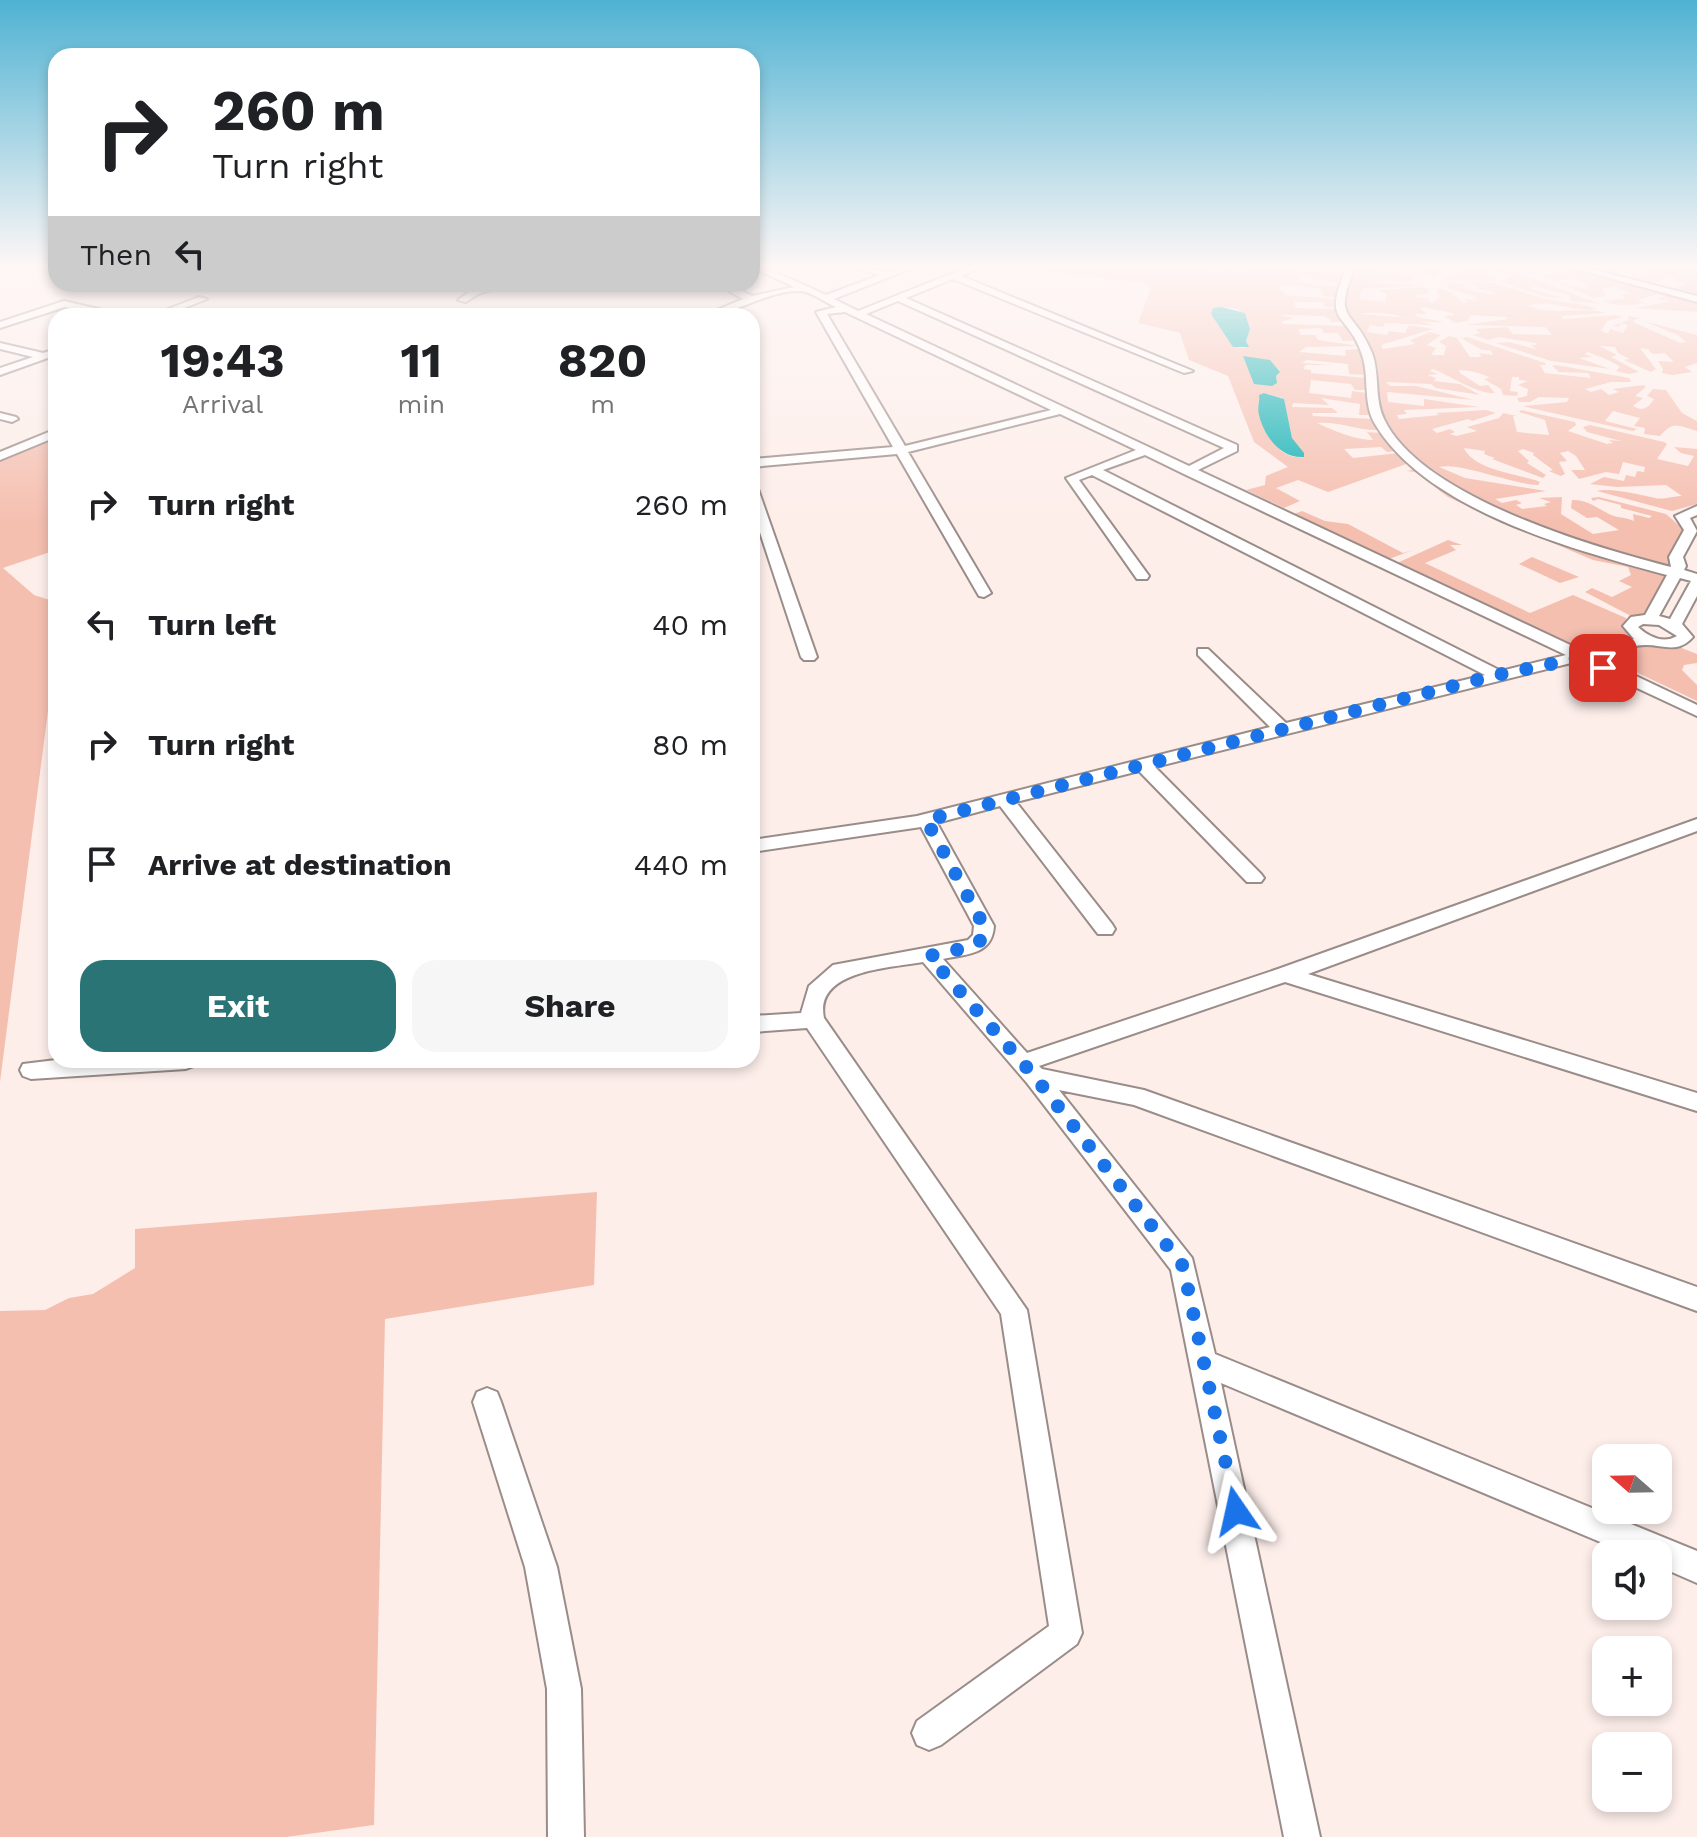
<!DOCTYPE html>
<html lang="en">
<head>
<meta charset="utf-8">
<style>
  body { margin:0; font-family:"Work Sans",sans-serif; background:#f6f6f6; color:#202124; height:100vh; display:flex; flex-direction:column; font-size:30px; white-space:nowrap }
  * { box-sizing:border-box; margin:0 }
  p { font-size:26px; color:#757577 }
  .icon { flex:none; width:44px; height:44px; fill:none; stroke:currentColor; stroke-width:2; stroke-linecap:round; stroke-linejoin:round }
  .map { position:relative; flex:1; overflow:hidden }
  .panel { position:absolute; left:48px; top:308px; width:712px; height:760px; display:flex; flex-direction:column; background:#fff; border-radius:24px; box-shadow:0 4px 12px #0003 }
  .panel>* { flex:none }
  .guide { position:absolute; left:48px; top:48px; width:712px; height:244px; border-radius:24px; box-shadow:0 4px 12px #0003; background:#fff; color:#202124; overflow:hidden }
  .needle { width:52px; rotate:290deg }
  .tools { position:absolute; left:1592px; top:1444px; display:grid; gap:16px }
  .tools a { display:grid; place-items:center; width:80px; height:80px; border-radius:16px; background:#fff; box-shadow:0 4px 12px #0003; font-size:40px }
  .pin { position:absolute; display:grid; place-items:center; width:68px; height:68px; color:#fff; margin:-34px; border-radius:16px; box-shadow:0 4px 12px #0006 }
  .me { position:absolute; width:88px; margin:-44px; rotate:349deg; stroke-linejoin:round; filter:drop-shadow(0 0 6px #0008) }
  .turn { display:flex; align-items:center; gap:28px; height:168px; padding:0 32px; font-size:36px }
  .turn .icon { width:104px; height:104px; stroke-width:2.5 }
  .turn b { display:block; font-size:56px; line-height:68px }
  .then { display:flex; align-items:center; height:76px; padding:0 32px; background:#0003; gap:16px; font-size:30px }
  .eta { display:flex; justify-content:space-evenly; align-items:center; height:136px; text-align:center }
  .eta b { font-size:48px; font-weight:700; line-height:56px }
  .button { display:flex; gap:16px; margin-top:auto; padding:16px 32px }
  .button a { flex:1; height:92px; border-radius:24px; background:#2a7476; color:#fff; font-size:32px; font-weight:700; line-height:92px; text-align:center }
  .button a+a { background:#f6f6f6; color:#202124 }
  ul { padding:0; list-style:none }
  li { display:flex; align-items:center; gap:24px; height:120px; padding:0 32px }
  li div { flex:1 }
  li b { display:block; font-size:30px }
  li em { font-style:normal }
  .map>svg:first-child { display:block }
  .green { fill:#f5bfb0; fill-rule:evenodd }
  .water { fill:#09b0b3 }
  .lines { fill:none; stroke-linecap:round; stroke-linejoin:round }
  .minor-casing { stroke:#9a8c88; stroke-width:4 }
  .minor { fill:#fff; fill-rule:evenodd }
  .route { stroke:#1a73e8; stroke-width:14; stroke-dasharray:0 25.2 }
</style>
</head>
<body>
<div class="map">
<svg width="1697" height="1837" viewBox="0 0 1697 1837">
  <rect width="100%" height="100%" fill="#fdeeea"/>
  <g class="green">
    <path d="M1005 265H1166L1220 271 1229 265H1238L1234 274 1241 276 1259 265H1350L1347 270 1322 265 1297 269 1330 275 1331 270 1346 272 1338 283 1299 276 1298 279 1305 281 1289 280 1314 285 1338 286 1335 297 1323 296 1320 288 1284 285 1279 288 1286 295 1335 299V307H1324L1323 302H1294L1296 308 1337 309 1344 322H1329L1331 320 1324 316 1277 315 1294 318 1281 322 1284 324 1346 326 1356 341H1343L1338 333H1324L1321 328 1298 329 1301 335H1315L1318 340 1359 346 1306 347 1299 352 1346 356 1345 350 1361 349 1367 375 1349 374 1348 364 1307 360 1302 363 1333 365H1305L1304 369 1311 370V373L1366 378 1368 390H1355L1351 384 1311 380 1309 393 1351 398 1352 391 1367 393 1373 415H1359L1360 404 1321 398 1329 405 1293 403 1292 407 1332 408 1338 413H1312L1313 416 1374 419 1380 430C1358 431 1340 421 1317 423 1332 430 1355 440 1373 440L1367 432 1382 433 1397 451 1387 452 1381 447 1344 449 1353 458 1399 453 1409 463 1328 492 1298 480 1276 488 1300 501 1284 508 1246 490 1265 485 1266 476 1288 467 1254 442 1228 376 1189 360 1180 333 1138 323 1151 288 1143 283 1001 266ZM1213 308H1233L1245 313 1250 329 1246 341 1248 344 1244 348 1233 347ZM1264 393 1283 398 1292 438 1304 457C1273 460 1267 428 1259 404Z"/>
    <path d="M1357 265H1378L1365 268 1413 277 1409 282 1395 280 1363 283 1410 284 1417 286 1362 289 1359 299 1385 302 1387 294 1378 290 1423 287 1430 290 1425 295 1418 294 1416 298H1429L1428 302 1434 303 1440 296 1436 289C1445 287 1457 296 1462 303H1467L1465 299 1477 301 1474 296 1447 288 1450 282 1466 284 1462 288 1498 296 1492 293 1497 292 1475 289 1478 287 1469 282C1493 278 1518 292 1542 298 1560 303 1581 302 1597 309 1573 313 1551 298 1528 306 1552 316 1581 306 1606 313L1562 316 1563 319 1615 315 1623 317 1607 321 1601 331 1608 333 1610 329 1623 333 1628 325 1621 323 1619 327 1612 326 1629 320 1628 316 1641 318 1633 320 1635 323 1680 343 1686 342 1678 335 1643 321 1697 335V363L1685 367 1692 372 1672 375 1662 373 1663 369 1658 361 1674 362 1665 353 1652 354 1648 349 1640 348 1656 369 1651 372 1624 360 1630 359 1618 353 1615 347 1599 346 1617 355 1611 357 1639 372 1629 374 1616 371 1620 367C1611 360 1599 357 1588 352L1585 354 1592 357 1579 358 1610 369 1551 361 1496 343 1509 342 1536 349 1531 345H1536V343L1499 337 1488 340 1473 335 1480 333 1475 329 1507 327 1513 334 1552 335 1545 327 1465 325 1508 319 1505 317 1471 315 1467 321 1455 323 1444 316 1454 315 1452 313 1422 307 1419 308 1427 314H1415L1418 317 1444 322C1417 325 1390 308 1361 314L1411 318 1433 325 1385 323 1383 327 1370 325 1367 332 1387 335 1389 331 1405 333 1409 325 1433 329 1381 345 1383 349 1415 344 1410 340 1430 332 1441 335 1427 345 1436 348 1431 355H1444L1446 346 1439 342 1449 336 1457 338 1470 357H1481L1479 353 1493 355 1490 350H1482L1461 338 1467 337 1545 363 1546 365H1540L1545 373 1591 378 1588 373 1559 372 1552 366 1556 365 1629 378 1631 382H1611L1585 389 1591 392 1601 389 1609 395 1619 392 1613 389 1643 385 1646 387 1635 396 1643 398 1633 406C1643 412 1648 408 1654 399L1647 396 1653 389 1666 390 1682 413 1697 421V431C1678 426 1674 420 1660 436L1644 434 1645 428 1634 426 1640 418 1613 411 1605 421 1637 429 1633 431 1526 407 1523 406 1567 402 1569 398 1539 397 1530 402H1519L1517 398 1527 396 1528 389 1518 385 1528 381 1519 380V377H1512L1510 391 1518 392 1517 396 1503 395 1501 389 1484 379 1490 378C1483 373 1468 370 1459 370L1460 373 1480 386 1488 385 1495 393C1479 395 1449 375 1433 369L1430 371 1438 374 1427 375 1436 378 1434 381 1460 384 1480 395 1436 388 1431 384 1386 382 1390 386H1416L1474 400 1387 392 1388 402 1424 406V399L1479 407 1404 410 1407 414 1397 415 1399 419 1439 415 1436 413 1486 410 1496 413 1472 421 1468 419 1432 429 1437 433 1450 429 1455 432 1450 434 1456 436 1477 431 1467 427 1499 418 1503 413 1517 416H1513L1517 432 1549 435 1545 420 1519 412 1521 410 1575 422 1576 425 1568 431 1607 444 1613 443 1609 440 1621 441 1587 432 1583 427 1590 425 1664 442 1667 444 1657 459 1688 466 1694 456 1681 453 1674 447 1697 449V504L1672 511 1597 491C1609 487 1643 495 1655 498 1662 500 1674 496 1682 496L1666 485 1617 487 1590 484 1604 477 1624 481 1626 475 1635 477 1637 471 1644 472 1645 467 1623 462 1619 474 1606 472 1579 479 1571 470H1585L1576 456 1568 451 1560 453 1567 461 1559 462 1565 474 1561 476 1549 471 1553 470 1533 455 1534 453 1523 449 1518 451 1529 461 1527 463 1546 475 1543 478 1492 459 1495 458 1484 454 1485 451 1464 448C1473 469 1515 474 1535 480L1540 482 1538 485C1511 484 1460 462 1439 467L1465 478 1546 491 1495 499 1502 503 1516 500 1522 503 1516 505 1522 509 1547 506 1544 504 1551 502 1539 498 1562 497 1561 514 1593 534 1619 530 1597 517 1587 518 1571 508 1572 500C1587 499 1597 508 1609 514 1616 518 1626 517 1634 521L1633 514 1649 518 1652 516 1621 508V505L1598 499 1593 501 1591 498 1599 497 1666 514 1683 529 1668 556 1672 566 1616 554 1529 522 1461 489 1408 452 1383 417 1375 370 1344 305 1348 282Z"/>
    <path d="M1411 265H1496L1600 304 1570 301V295L1531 286 1532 289 1563 298 1546 297 1501 282 1513 275 1491 270 1487 275 1498 278 1495 281 1448 280 1442 278 1459 274 1460 270H1447L1448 266H1441L1439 273 1433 277Z"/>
    <path d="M1519 265H1561L1697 300V312L1636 308 1671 301 1657 299 1664 297 1659 294 1637 300 1644 303C1631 306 1614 306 1602 301L1625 299 1622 295 1630 293 1615 287 1602 289 1606 296 1594 298 1558 283 1591 289 1576 278 1554 281 1538 276 1570 271H1557L1551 267 1536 270 1538 273 1510 266Z"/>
    <path d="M1620 265H1682L1697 269V298L1658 287 1675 288 1686 283 1672 281 1676 278 1670 276 1649 285 1623 279 1629 276 1640 278 1651 273C1640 270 1626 267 1616 273L1623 275 1618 277 1590 271Z"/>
    <path d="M56 438V550L3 568 34 595 56 602V649L0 1082V461Z"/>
    <path d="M1416 469 1494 512 1669 575 1646 615H1629L1585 592 1592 588 1612 597 1632 587 1619 581 1631 575 1628 567 1593 560 1487 515 1448 497 1415 472 1407 471Z"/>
    <path d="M1302 511 1325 521 1348 524 1403 553 1413 550 1389 559 1294 514Z"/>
    <path d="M1448 540 1462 545H1450L1456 550 1425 563 1530 613 1573 595 1626 618V625L1636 639 1591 651 1584 650 1397 563Z"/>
    <path d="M1532 557 1579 577 1560 583 1519 564Z"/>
    <path d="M1648 644 1679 647 1697 654V663L1684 665 1682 670 1697 685V701L1638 673 1633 664 1609 653Z"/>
    <path d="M597 1192 594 1285 385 1319 374 1825 286 1837H0V1311L45 1310 69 1298 93 1294 135 1268V1229Z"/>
  </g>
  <g class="water">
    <path d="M1221 307 1245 313 1250 329 1246 341 1249 347H1233L1211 314 1213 308Z"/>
    <path d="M1243 356 1270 360 1280 372 1276 376 1277 383 1272 386 1254 384Z"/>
    <path d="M1264 393 1284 399 1292 438 1304 453V457C1281 459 1264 436 1259 415 1257 408 1260 402 1259 395Z"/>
  </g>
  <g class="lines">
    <g class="minor-casing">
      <g id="minor">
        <path d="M752 265H760L826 295 880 275 845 265 889 272 909 265H920L834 299 858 311 973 265H984L961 276 1193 371 1184 373 953 279 906 298 1237 445V451L1198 470 1583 651 1634 639 1623 626 1631 617 1645 615 1667 575C1575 550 1427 511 1375 424 1363 404 1369 379 1363 358 1349 309 1319 328 1348 265H1356C1331 324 1353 306 1372 353 1380 374 1374 398 1384 419 1421 497 1593 547 1671 567L1669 557 1684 530 1675 516 1697 506V515L1690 518 1697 531 1683 557 1686 566 1684 570 1697 574V596L1682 624 1693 637C1678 654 1664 645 1646 645 1630 645 1611 653 1596 657L1697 705V716L1579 661 1155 767 1261 874 1264 878 1261 882H1247L1139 771 1016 802 1112 924 1115 929 1112 934H1098L1000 806 937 823 994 926C992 955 967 954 943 959L1027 1053 1278 969 1697 819V831L1308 974 1697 1093V1111L1285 982 1039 1066 1042 1069 1144 1090 1697 1287V1311L1134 1105 1059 1090 1192 1258 1215 1354 1697 1551V1583L1658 1566V1554H1629L1221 1383 1320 1837H1284L1171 1270 1027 1083 923 962C891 968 814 970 824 1018L1027 1310 1082 1633 1077 1644 941 1745 929 1750 917 1745 912 1733 917 1721 1049 1626 1001 1314 807 1028 752 1032V1016L801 1013 809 986 833 965 968 940 973 935 974 926 921 827 752 852V840L917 816 1270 727 1198 655V649H1208L1286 723 1485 675 1092 475 1079 480 1149 576 1147 579H1137L1066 478 1136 450 1060 414 908 452 991 593 984 597 979 596 897 454 752 467V459L893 447 816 312 836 307C826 303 812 292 801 291 770 289 733 316 702 316L743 299 716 284H728L752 296 794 287 752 267ZM898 301 1224 448 1189 466 866 314ZM845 312 1051 410 905 446 827 314ZM1145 455 1184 474 1566 655 1501 671 1103 470ZM1680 578 1691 581 1670 619 1659 616ZM1643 624 1659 625 1677 636C1663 644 1649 637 1638 627Z"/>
        <path d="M1562 265H1575L1697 296V302Z"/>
        <path d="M224 284H237L219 290V286Z"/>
        <path d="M494 284H509L478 294 466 302 458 300 472 290Z"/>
        <path d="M199 297 207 299 164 316H150Z"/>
        <path d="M64 301 128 316H109L65 307 0 328V322Z"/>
        <path d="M0 343 43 353 56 349V355L0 375V368L33 357 0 349Z"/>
        <path d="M0 413 16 417 18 419 12 422 0 419Z"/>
        <path d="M56 429V437L0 460V452Z"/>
        <path d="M752 485 758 489 817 657 814 660H804L801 657 752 508Z"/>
        <path d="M56 1060H197L194 1066 186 1069 31 1079 23 1076 20 1070 23 1064Z"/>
        <path d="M487 1388 497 1392 501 1402 557 1567 581 1689 584 1837H548L547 1689 525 1567 473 1402 477 1392Z"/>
      </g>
    </g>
    <use href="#minor" class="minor"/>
  </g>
  <linearGradient id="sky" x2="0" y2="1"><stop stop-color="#4fb2d3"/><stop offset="0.51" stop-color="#fef7f6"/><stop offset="1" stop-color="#fef7f6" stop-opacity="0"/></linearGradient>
  <rect width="1697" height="522" fill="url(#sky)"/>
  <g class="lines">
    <path class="route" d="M1236 1511 1183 1266 1035 1077 929 956 974 946 983 938 984 926 926 820 1497 675 1581 658 1603 668"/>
  </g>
</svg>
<div class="tools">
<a><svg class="needle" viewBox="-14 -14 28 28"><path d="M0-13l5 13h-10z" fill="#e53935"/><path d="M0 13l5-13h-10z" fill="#757577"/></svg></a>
<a><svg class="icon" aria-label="sound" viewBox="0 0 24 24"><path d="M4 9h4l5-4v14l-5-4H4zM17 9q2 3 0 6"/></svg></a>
<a>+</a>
<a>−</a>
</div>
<div class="pin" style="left:1603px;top:668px;background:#d93025"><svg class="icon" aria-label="arrive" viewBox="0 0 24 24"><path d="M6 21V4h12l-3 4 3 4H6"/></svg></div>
<svg class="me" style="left:1236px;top:1511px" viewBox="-20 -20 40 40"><path d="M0-17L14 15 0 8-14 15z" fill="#1a73e8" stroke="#fff" stroke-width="4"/></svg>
<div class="guide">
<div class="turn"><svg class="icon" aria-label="right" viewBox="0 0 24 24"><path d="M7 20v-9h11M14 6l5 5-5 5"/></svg><div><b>260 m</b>Turn right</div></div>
<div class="then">Then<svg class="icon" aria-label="left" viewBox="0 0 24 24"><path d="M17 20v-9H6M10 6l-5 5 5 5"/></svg></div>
</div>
<section class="panel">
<div class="eta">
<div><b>19:43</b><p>Arrival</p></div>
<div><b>11</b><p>min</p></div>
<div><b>820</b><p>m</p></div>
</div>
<ul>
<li><svg class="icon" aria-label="right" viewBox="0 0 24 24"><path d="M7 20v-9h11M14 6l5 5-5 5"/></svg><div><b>Turn right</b></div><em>260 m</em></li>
<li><svg class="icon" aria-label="left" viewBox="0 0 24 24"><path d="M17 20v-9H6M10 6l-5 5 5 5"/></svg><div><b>Turn left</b></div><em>40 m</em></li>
<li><svg class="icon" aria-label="right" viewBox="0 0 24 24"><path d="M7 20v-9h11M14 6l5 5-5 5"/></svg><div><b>Turn right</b></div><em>80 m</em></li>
<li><svg class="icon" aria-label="arrive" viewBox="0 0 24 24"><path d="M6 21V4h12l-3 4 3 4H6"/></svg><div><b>Arrive at destination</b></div><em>440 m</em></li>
</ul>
<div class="button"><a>Exit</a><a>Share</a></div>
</section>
</div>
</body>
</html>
